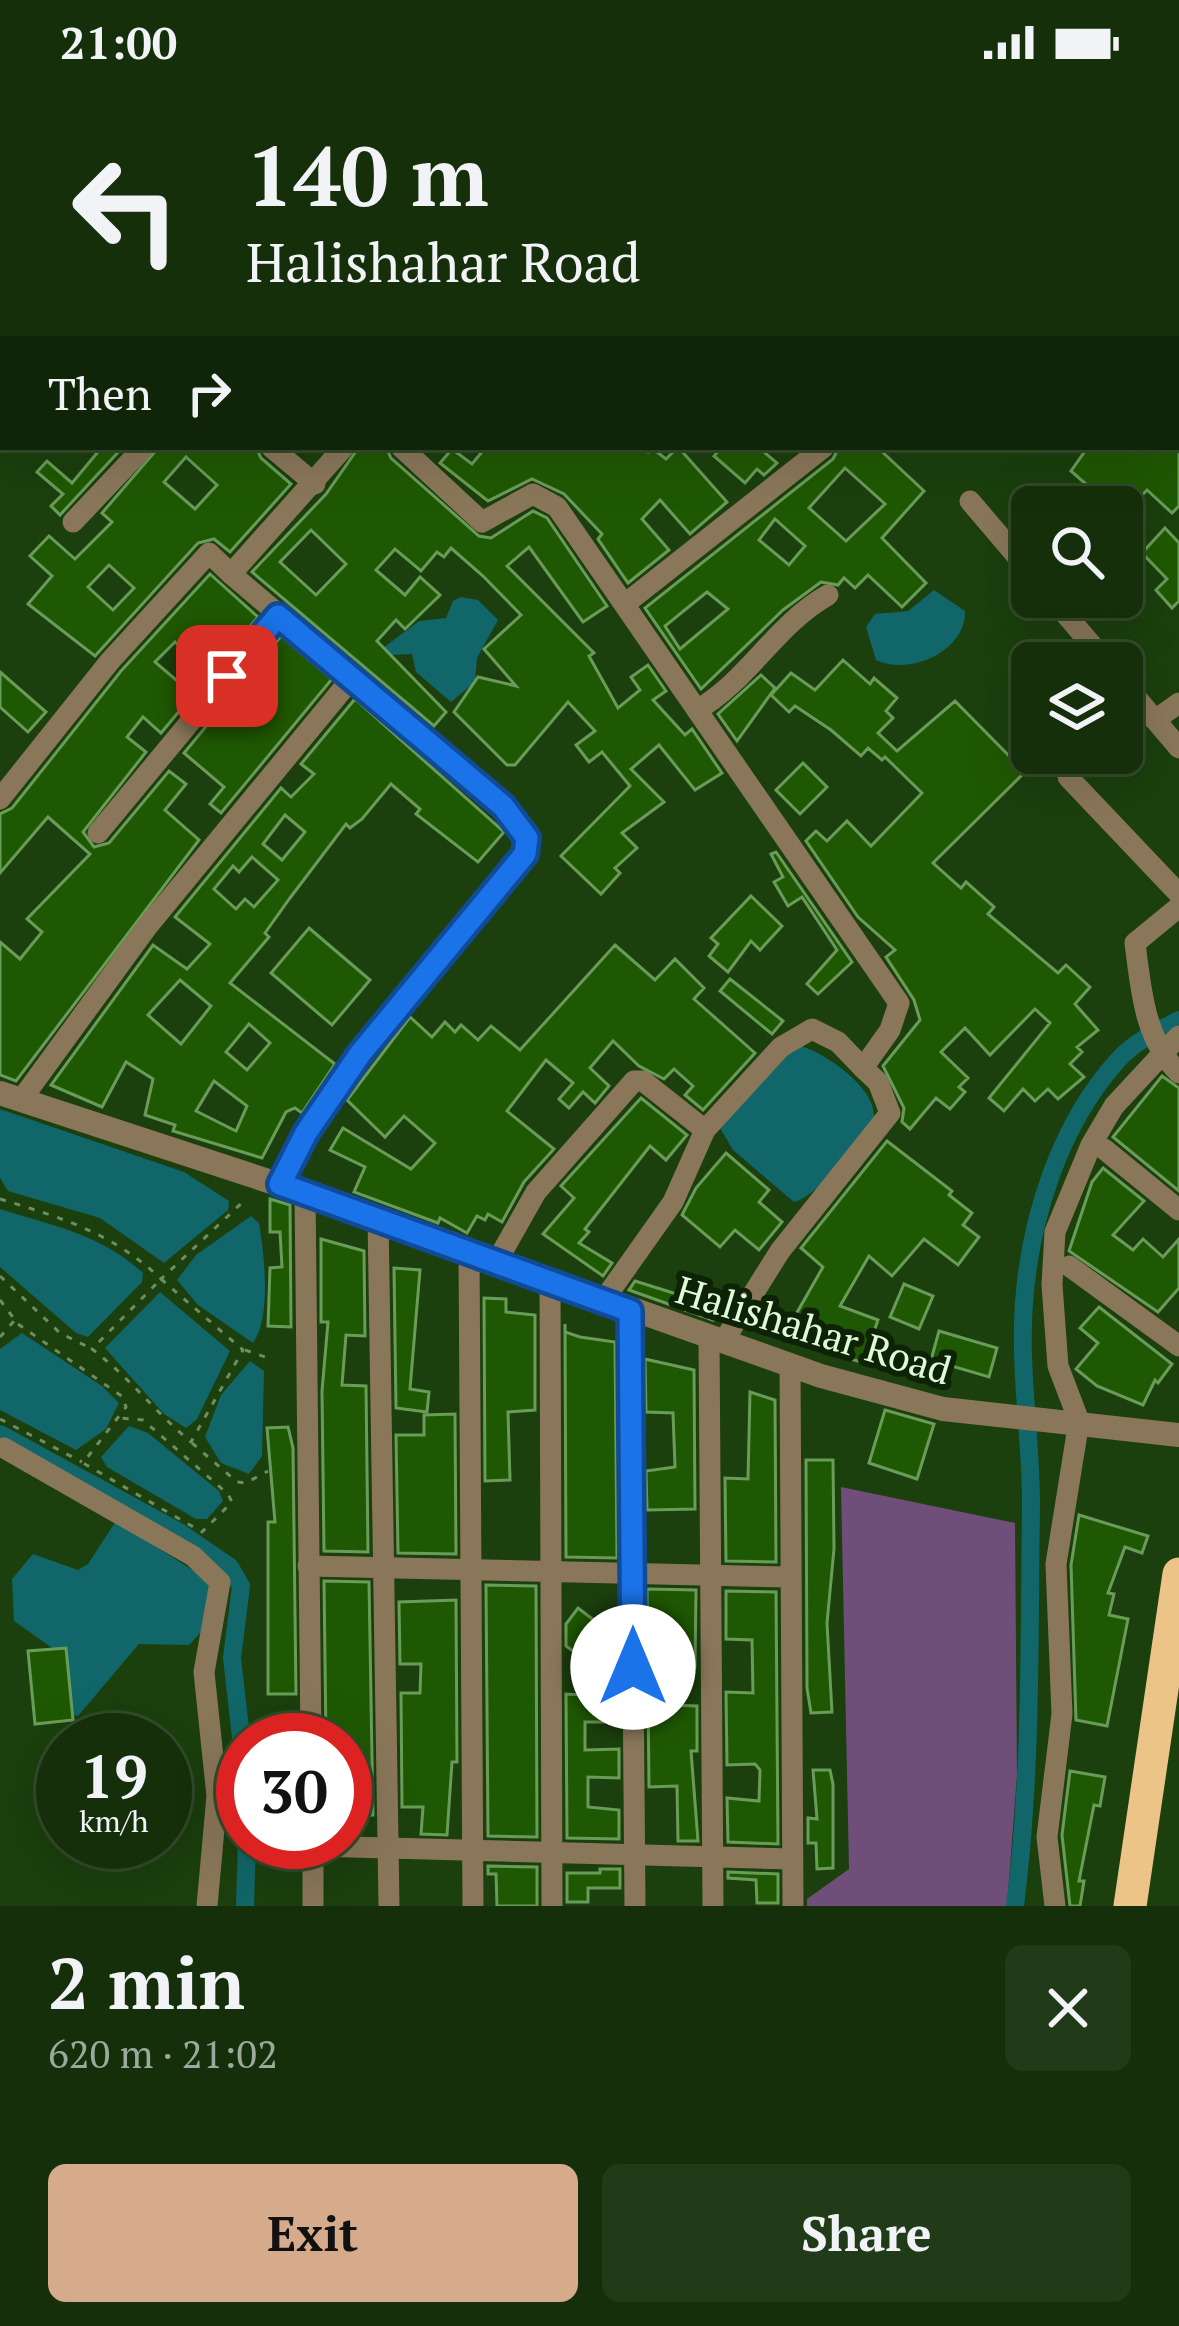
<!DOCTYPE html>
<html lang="en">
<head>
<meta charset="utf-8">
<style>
  body { margin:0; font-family:"PT Serif",serif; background:#213b18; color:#f1f3f6; height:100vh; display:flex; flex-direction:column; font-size:45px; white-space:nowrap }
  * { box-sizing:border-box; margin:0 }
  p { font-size:39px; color:#9da99c }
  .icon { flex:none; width:66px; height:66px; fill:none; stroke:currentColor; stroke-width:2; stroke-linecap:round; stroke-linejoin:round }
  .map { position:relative; height:1822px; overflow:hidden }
  .details { display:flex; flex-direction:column; background:#142f0a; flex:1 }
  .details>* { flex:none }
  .hud { position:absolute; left:0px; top:0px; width:1179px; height:366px; box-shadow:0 12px 48px #0002,0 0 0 3px #334a2b; background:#142f0a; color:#f1f3f6; overflow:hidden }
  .buttons { position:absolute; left:1011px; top:402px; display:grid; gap:24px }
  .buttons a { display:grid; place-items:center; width:132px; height:132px; border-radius:18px; background:#142f0a; box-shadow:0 12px 48px #0002,0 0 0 3px #334a2b; font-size:60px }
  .speed { position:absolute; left:36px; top:1629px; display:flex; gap:24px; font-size:60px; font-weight:700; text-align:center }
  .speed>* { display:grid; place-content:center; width:156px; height:156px; border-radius:50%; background:#142f0a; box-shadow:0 12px 48px #0002,0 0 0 3px #334a2b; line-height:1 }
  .speed small { font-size:30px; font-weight:400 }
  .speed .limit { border:18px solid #d22; background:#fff; color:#111 }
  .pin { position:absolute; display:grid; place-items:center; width:102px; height:102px; color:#fff; margin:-51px; border-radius:24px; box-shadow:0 6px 18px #0006 }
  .me { position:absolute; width:132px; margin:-66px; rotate:0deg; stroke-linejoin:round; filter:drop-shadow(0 0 9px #0008) }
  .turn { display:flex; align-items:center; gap:42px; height:252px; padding:0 48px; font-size:54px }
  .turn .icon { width:156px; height:156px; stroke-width:2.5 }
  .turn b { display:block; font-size:84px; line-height:102px }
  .then { display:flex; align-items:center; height:114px; padding:0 48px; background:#0003; gap:24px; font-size:45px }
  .round { display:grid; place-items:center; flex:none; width:126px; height:126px; border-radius:18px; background:#213b18 }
  .summary { display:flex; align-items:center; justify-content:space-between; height:204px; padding:0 48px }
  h1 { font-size:72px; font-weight:700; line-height:90px }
  .cta { display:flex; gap:24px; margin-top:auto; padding:24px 48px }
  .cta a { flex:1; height:138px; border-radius:18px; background:#d6ab8b; color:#111; font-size:48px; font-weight:700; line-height:138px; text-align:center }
  .cta a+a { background:#213b18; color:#f1f3f6 }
  .status { display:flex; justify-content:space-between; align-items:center; height:84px; padding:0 60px; background:#142f0a; direction:ltr }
  .status svg { height:33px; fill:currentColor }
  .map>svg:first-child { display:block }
  .green { fill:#6f4f79 }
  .water { fill:#106669 }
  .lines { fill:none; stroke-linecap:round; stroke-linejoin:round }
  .canal { stroke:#106669; stroke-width:18 }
  .building { fill:#1f5802; stroke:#6a9c59; stroke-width:3; fill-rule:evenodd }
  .path { stroke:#6e8e62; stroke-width:3; stroke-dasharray:6 9; stroke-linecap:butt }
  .service { stroke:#8a7759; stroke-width:10 }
  .minor { stroke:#8a7759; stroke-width:21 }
  .tertiary { stroke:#8a7759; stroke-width:24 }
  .trunk { stroke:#ecc488; stroke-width:33 }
  .route-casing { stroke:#114b97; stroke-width:30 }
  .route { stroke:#1a73e8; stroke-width:21 }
  .labels { text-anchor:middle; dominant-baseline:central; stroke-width:12; stroke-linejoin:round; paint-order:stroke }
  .street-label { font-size:39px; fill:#dffad7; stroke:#0e2207 }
</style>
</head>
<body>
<div class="status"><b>21:00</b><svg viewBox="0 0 49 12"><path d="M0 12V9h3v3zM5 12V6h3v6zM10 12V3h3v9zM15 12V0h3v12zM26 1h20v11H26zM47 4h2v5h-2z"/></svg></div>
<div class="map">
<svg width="1179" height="1822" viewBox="0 0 1179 1822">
  <rect width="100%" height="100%" fill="#1b3f0d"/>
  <path class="green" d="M841 1403 1015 1439 1017 1691 1007 1822H807V1815L849 1785Z"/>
  <g class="water">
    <path d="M934 506 965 527C966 568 909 592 876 576L866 543 875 530 908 527Z"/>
    <path d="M461 513 478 516 498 536 477 574 475 598 451 618 416 588 412 570 390 571 383 564 419 537 446 534 453 517Z"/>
    <path d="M801 962C825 969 873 1002 874 1030 875 1050 814 1115 794 1118L733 1066 720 1044 790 965Z"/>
    <path d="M0 1025 184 1088 229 1117 228 1126 164 1179 100 1134 8 1107 0 1094Z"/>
    <path d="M0 1125C53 1142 101 1150 143 1189L142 1198 88 1253 76 1249 0 1183Z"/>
    <path d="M251 1132 259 1139C264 1170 272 1232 253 1259L198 1221 177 1196 196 1171Z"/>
    <path d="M160 1208 230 1267 197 1335 186 1344 164 1330 105 1264Z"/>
    <path d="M22 1249 102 1302 119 1319 106 1345 76 1366 0 1326V1265Z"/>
    <path d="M250 1277 264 1287 262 1372 249 1390 221 1379 205 1353 221 1311Z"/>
    <path d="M129 1342 148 1349 219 1407 223 1417 207 1435H196L107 1383 101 1373Z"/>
    <path d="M116 1437 211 1498 206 1543 189 1561 139 1560 78 1632 66 1629 62 1571 14 1537 12 1495 33 1470 78 1486 88 1480Z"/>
  </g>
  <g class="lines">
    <g class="canal">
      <path d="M0 1350 179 1448 230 1483 241 1502 232 1574 243 1671"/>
      <path d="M245 1822 247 1758"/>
      <path d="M1015 1822C1032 1689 1029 1554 1031 1420 1031 1353 1019 1285 1024 1219 1030 1134 1060 1040 1118 976 1135 957 1158 947 1179 936"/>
    </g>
  </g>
  <g class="building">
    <path d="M102 363H123L60 431 51 422 63 410 37 388 47 377 72 399Z"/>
    <path d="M159 363H256L261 374 291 400 230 468 214 455 198 459 95 572 28 520 52 492 30 472 49 452 75 475 112 438 102 429ZM186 373 217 401 195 425 164 398ZM109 481 134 504 113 526 88 503Z"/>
    <path d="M359 363H386L391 374 479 452 491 454 533 427 547 434 607 522 583 538 529 463 507 482 594 569 589 572 618 624 640 606 631 593 648 581 666 607 653 616 685 651 692 645 722 689 695 706 659 661 631 685 664 718 622 749 637 764 615 784 620 789 601 810 561 772 630 702 602 668 589 678 576 661 595 647 568 618 515 681H507L454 628 478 593 516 602 484 565 521 531 483 492 451 464 444 473 437 468 421 487 395 465 376 486 405 511 420 493 440 511 405 545 396 536 377 557 446 628 434 642 252 488 326 410ZM311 446 346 480 316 511 280 478Z"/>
    <path d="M486 363H640L648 368 652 364 666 375 678 363 727 418 690 450 660 416 642 435 669 466 628 499 598 455 602 450 564 410 532 395 488 417 440 379 452 365 472 380Z"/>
    <path d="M722 363H758L777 379 764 391 757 385 745 399 714 372Z"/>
    <path d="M839 363H877L924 407 882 454 926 499 902 523 868 491 855 504 844 494 838 501 821 498 783 526 701 605 645 524 833 375ZM845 384 885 420 846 457 809 424ZM775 435 805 462 789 481 759 456ZM707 508 728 525 680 565 665 542Z"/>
    <path d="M1088 363H1179V422L1172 429 1147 406 1131 423H1098L1104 416 1071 387Z"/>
    <path d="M1165 444 1179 459V517L1172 524 1156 506 1167 495 1142 469Z"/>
    <path d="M210 490 258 533 161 649 143 633 127 653 146 668 83 748 94 763 109 759 169 687 186 700 165 726 199 756 16 997 0 991V858L20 875 42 848 27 835 90 770 48 733 0 789V730L12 724 121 587ZM175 558 199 580 182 601 155 578Z"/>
    <path d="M281 552 332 595 221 729 210 720 224 703 184 669Z"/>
    <path d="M843 576 870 600 874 594 897 614 886 627 893 634 878 649 897 667 955 617 1025 688 933 779 961 804 966 798 994 823 988 830 1058 889 1066 881 1090 903 1075 920 1098 946 1077 963 1082 968 1070 980 1084 993 1058 1015 1048 1005 1035 1017 1023 1005 1004 1027 989 1014 1050 939 1035 925 990 971 965 944 941 968 968 994 959 1003 965 1008 950 1025 936 1014 910 1045 902 1038 904 1024 883 982 920 936 914 916 886 873 895 866 858 833 806 757 816 747 827 757 847 737 871 762 922 709 885 673 882 676 868 664 861 672 831 646 795 622 789 628 771 611 791 589 815 606Z"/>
    <path d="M0 588 46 628 28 648 0 623Z"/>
    <path d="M761 591 775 604 737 657 718 630Z"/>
    <path d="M355 615 504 748 478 778 416 730 420 725 391 700 362 735 350 744 346 740 290 814 265 849 269 853 230 899 335 980 302 1029 295 1024 286 1028 262 1074 173 1047 175 1041 145 1031 153 995 126 978 102 1023 51 1001 153 861 187 885 210 860 175 833 281 704 291 713 314 690 301 680ZM285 731 305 748 282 776 263 760ZM252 773 278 796 254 823 245 815 236 825 214 805 233 782 239 788ZM180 896 211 922 181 960 148 931ZM249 940 270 959 247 986 226 968ZM214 997 247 1022 236 1047 196 1027Z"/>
    <path d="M803 679 827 703 800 730 776 706Z"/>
    <path d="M776 768 852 878 818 910 807 900 837 866 802 813 788 822 774 798 783 793 771 770Z"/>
    <path d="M751 812 782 842 760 866 751 857 728 888 709 872 718 860 711 854Z"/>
    <path d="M309 844 370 896 332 941 271 889Z"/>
    <path d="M615 861 655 896 675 875 704 904 694 915 755 969 703 1026 685 1011 693 1002 674 985 664 995 639 982 613 957 590 984 609 1002 595 1019 583 1008 569 1024 559 1015 573 999 546 976 507 1027 554 1065 524 1098 502 1138 488 1130 485 1136 477 1132 467 1149 440 1134 438 1139 354 1108 365 1083 330 1066 343 1044 411 1085 435 1059 404 1032 385 1053 347 1016 410 933 432 953 445 938 455 948 461 941 478 956 491 942 520 966Z"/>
    <path d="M730 895 783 937 772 950 720 907Z"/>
    <path d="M1162 992 1179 1004V1107L1113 1053Z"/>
    <path d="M641 1014 687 1051 666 1076 650 1062 585 1145 589 1148 579 1159 612 1179 603 1192 543 1150 574 1114 561 1102Z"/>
    <path d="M887 1057 952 1107 949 1111 972 1129 963 1141 979 1153 958 1181 924 1155 892 1192 869 1172 840 1222 878 1236 871 1256 929 1277 923 1295 825 1268 831 1252 795 1232 823 1183 801 1164Z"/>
    <path d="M726 1069 769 1106 759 1118 782 1138 759 1166 735 1146 720 1163 682 1131 696 1104Z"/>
    <path d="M1103 1084 1144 1117 1113 1151 1133 1166 1143 1155 1163 1173 1179 1155V1204L1158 1228 1069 1167 1092 1098Z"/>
    <path d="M270 1115 290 1121 291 1243 268 1242 270 1184 282 1183 280 1148H270Z"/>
    <path d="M321 1155 364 1167 365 1252 346 1251 342 1301 366 1302 368 1468 324 1467 322 1307 328 1238H321Z"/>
    <path d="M394 1184 420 1186 410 1305 429 1308 427 1328 396 1324Z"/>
    <path d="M635 1197 718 1223 713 1236 629 1206Z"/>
    <path d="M904 1200 933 1212 919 1245 890 1233Z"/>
    <path d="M484 1214 506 1215V1228L535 1231V1326L508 1328 510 1396 485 1397Z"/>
    <path d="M1099 1223 1172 1280 1158 1299 1155 1296 1143 1321 1097 1302 1076 1285 1098 1259 1080 1244Z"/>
    <path d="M565 1240V1248L580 1253 615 1258 617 1474 566 1473Z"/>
    <path d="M939 1247 997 1264 989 1293 931 1276Z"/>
    <path d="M645 1275 694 1286 695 1425 647 1426 646 1387 675 1383 673 1329 646 1328Z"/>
    <path d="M750 1308 775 1316 776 1478 726 1477 725 1394 748 1395Z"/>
    <path d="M885 1326 934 1340 917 1395 869 1379Z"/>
    <path d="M455 1330 456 1470 398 1469 396 1351H424V1331Z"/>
    <path d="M288 1343 293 1364 296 1610H268V1438H275L267 1344Z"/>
    <path d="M806 1376H833L834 1465 827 1539 832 1628 811 1629 807 1604Z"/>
    <path d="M1079 1431 1148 1452 1142 1469 1125 1463 1108 1509 1114 1510 1109 1531 1128 1535 1107 1642 1076 1636 1071 1481Z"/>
    <path d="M324 1497 369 1498 373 1731 353 1732V1725H345V1656H326Z"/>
    <path d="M486 1501 536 1502 537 1753 488 1752Z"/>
    <path d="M647 1505 696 1506 695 1583 673 1584 672 1570 648 1569Z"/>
    <path d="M726 1507 776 1508 778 1760 728 1758 727 1714 759 1717 760 1686 755 1680 727 1681 726 1608 753 1609 752 1556 726 1555Z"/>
    <path d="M456 1516 457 1678H452L447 1751 421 1750 423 1723H402L401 1609H420L421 1580H400L399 1518Z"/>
    <path d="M578 1524 599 1540 577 1570 566 1562V1540Z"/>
    <path d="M66 1564 73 1636 35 1640 28 1567Z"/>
    <path d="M583 1585H618V1638H585V1666L619 1665V1694L588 1693V1723L619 1726V1755L567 1754 566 1610 583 1611Z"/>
    <path d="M648 1612H669V1621L697 1622V1667H691L698 1757H678L677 1702 649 1703Z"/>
    <path d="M813 1686H830L833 1700V1784L817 1785 816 1759H808V1734L817 1735Z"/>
    <path d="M1070 1687 1105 1693 1100 1722 1094 1721 1079 1797H1084L1080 1822H1070L1062 1751Z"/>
    <path d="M488 1782 537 1783V1822H497L496 1790H488Z"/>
    <path d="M600 1785H620V1804H588V1818H567V1789H600Z"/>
    <path d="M728 1788 778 1790V1819H757L756 1796 728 1794Z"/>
  </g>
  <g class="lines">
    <g class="path">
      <path d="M0 1115C62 1134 113 1149 161 1195L246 1115"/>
      <path d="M0 1192 60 1249 90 1264"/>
      <path d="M161 1195 243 1266 191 1358C155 1328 129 1293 92 1265Z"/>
      <path d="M0 1216 18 1240 123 1313 126 1323 83 1379 202 1448 232 1418 228 1410 143 1336 119 1334"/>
      <path d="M0 1253 14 1237"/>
      <path d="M245 1266 271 1275"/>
      <path d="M0 1335 82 1378"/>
      <path d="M192 1359 237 1398 246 1399 268 1387"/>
    </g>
    <g class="service">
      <path d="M0 24 3 26"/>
      <path d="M0 230 3 233"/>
    </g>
    <g class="minor">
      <path d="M912 0 916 3"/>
      <path d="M1087 0 1091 3"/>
      <path d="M321 3 323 0"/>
      <path d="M1176 206 1179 202"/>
      <path d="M271 363 315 400"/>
      <path d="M401 363 482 438 533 410 557 423 899 919 890 946 863 984 878 998 890 1029 780 1167 723 1258"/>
      <path d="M970 417 1032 490"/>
      <path d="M73 438 144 363"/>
      <path d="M1051 513 1107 579"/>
      <path d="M625 520 824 363"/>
      <path d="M1122 597 1179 664"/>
      <path d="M697 626C749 596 775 541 828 511"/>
      <path d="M1155 636 1179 619"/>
      <path d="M1092 669 1068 693 1179 810"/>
      <path d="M0 715 110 577 209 469 231 490"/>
      <path d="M98 749 278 532"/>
      <path d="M1179 823 1135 859C1141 905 1144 955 1179 989"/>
      <path d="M21 1016 147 843 352 594"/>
      <path d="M1104 1065 1179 1126"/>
      <path d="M280 1100 306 1049 360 970 525 770 527 754 503 721 231 490 344 363"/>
      <path d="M305 1109 311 1656"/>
      <path d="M378 1134 389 1822"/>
      <path d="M469 1166 473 1822"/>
      <path d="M497 1177 536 1108 634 997H643L705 1046"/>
      <path d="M1069 1182 1179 1262"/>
      <path d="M550 1197 552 1822"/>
      <path d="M603 1217 673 1118 705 1046 781 963 812 945 838 958 863 984"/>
      <path d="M630 1227 635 1822"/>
      <path d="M709 1254 713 1822"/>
      <path d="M790 1281 793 1822"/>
      <path d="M4 1364 193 1472 220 1498 204 1588 217 1712 207 1822"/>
      <path d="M308 1482 789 1493"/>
      <path d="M313 1762 791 1775"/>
      <path d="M313 1822V1758"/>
      <path d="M1055 1822 1047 1753 1062 1630 1056 1480 1079 1337 1058 1282 1052 1201 1055 1148 1091 1061 1114 1022 1179 952"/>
    </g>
    <path class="tertiary" d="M0 1009 305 1109 821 1292 943 1325 1179 1351"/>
    <path class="trunk" d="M1130 1822 1179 1490"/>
  </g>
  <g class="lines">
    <g class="route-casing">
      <path id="route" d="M227 592 278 532 503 722 527 754 525 770 360 970 306 1049 280 1100 630 1227 633 1583"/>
    </g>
    <use href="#route" class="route"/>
  </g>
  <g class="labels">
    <g class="street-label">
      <text transform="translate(814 1245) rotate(17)">Halishahar Road</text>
    </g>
  </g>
</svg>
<div class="buttons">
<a><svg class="icon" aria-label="search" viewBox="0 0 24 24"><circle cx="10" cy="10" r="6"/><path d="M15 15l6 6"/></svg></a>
<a><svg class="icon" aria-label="layers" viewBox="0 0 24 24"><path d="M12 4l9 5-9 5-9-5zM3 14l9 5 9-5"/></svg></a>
</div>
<div class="speed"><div>19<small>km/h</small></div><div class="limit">30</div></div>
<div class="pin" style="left:227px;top:592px;background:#d93025"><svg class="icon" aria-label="arrive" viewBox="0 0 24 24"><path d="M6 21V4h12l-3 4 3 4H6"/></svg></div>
<svg class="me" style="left:633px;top:1583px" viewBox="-20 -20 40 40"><circle r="19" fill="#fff"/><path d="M0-13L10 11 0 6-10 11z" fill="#1a73e8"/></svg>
<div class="hud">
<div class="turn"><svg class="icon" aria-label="left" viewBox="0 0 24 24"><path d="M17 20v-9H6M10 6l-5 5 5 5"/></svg><div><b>140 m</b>Halishahar Road</div></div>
<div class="then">Then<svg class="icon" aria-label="right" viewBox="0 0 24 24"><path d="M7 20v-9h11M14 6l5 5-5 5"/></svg></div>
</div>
</div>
<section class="details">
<div class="summary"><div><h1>2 min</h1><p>620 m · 21:02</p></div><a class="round"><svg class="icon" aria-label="close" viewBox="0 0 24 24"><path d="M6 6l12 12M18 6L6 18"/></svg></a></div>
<div class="cta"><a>Exit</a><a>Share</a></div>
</section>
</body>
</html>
